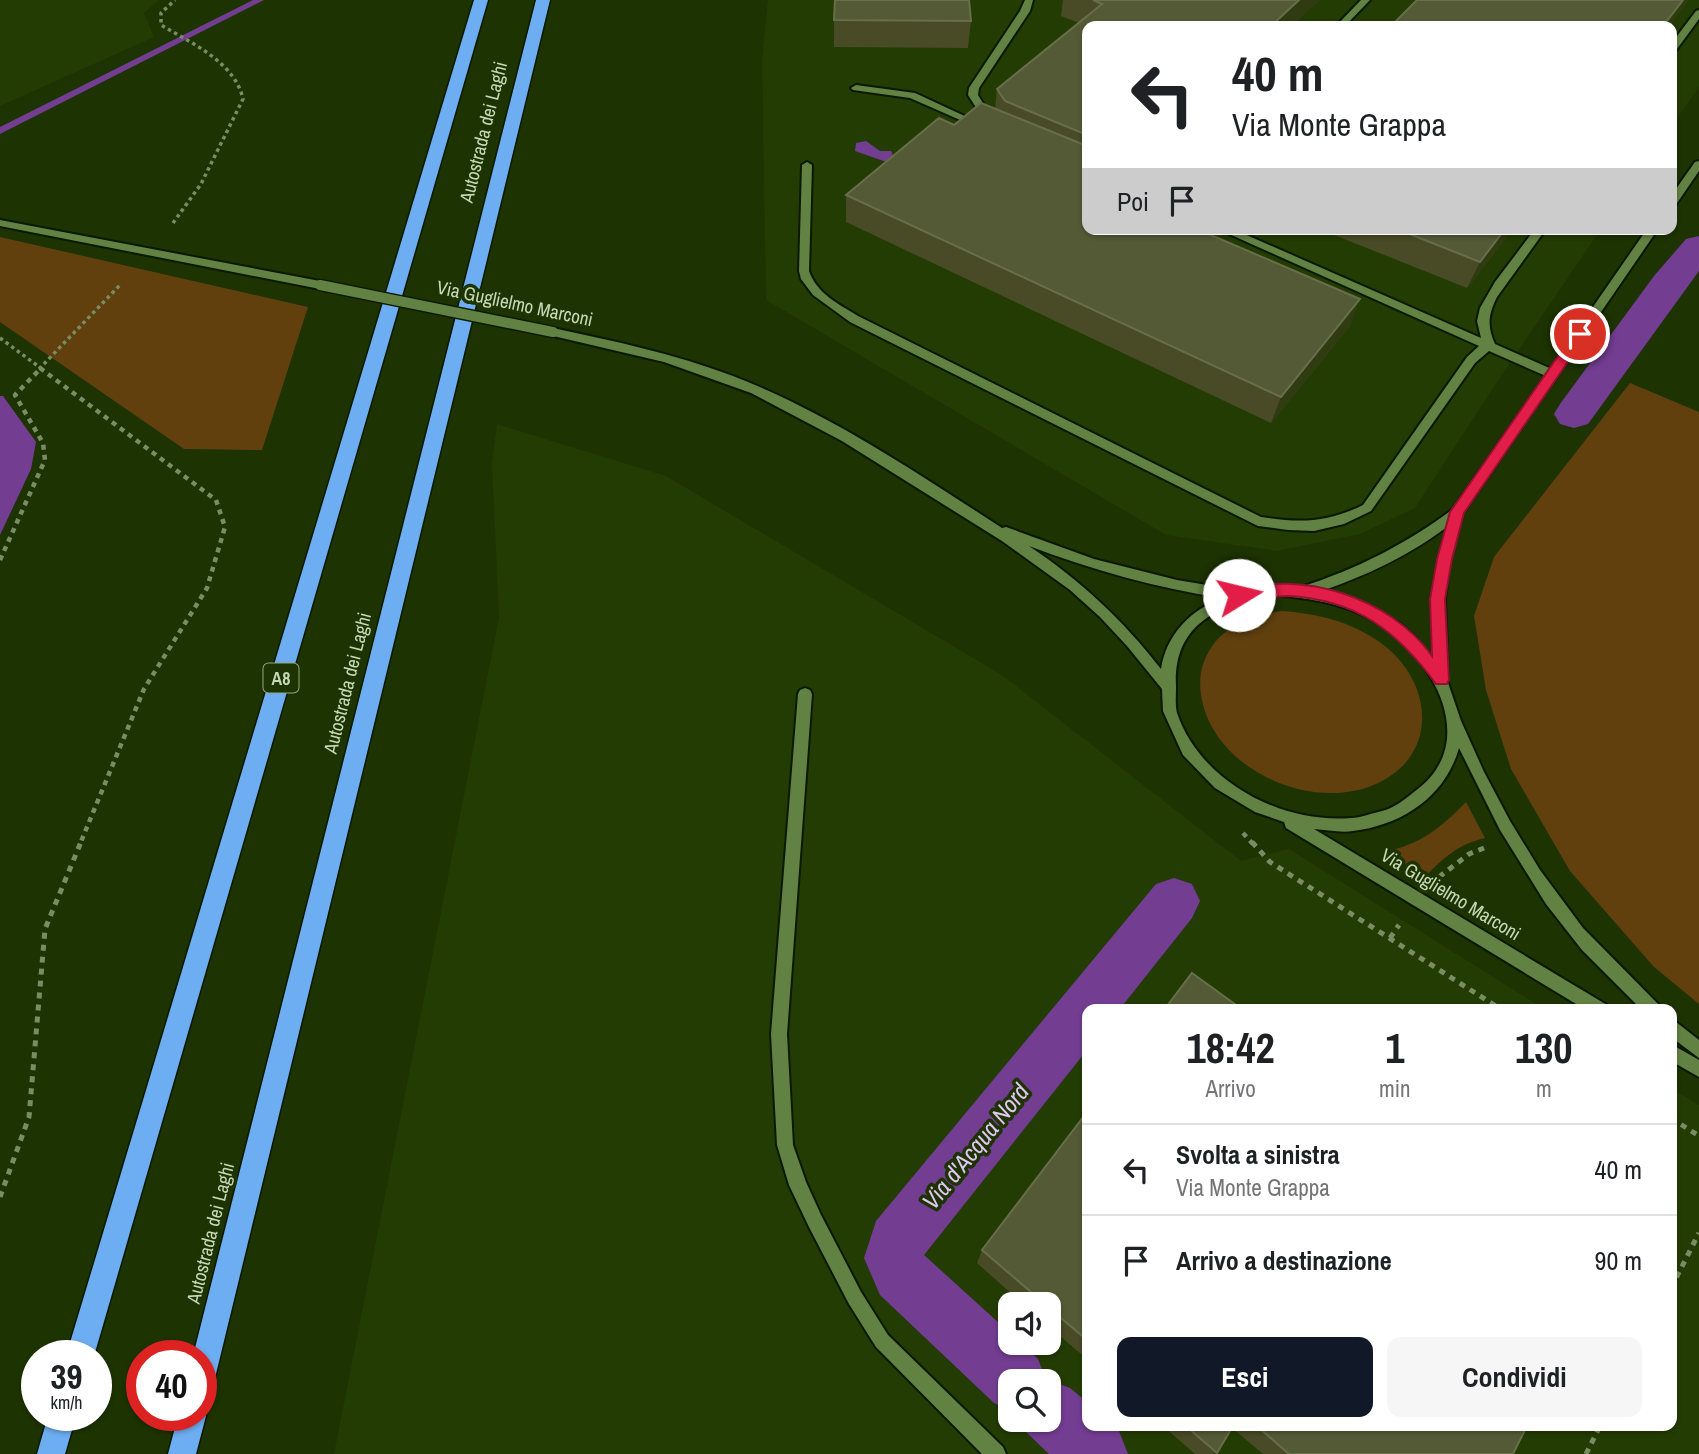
<!DOCTYPE html>
<html lang="it">
<head>
<meta charset="utf-8">
<style>
  body { margin:0; font-family:"Archivo Narrow",sans-serif; background:#f6f6f6; color:#202124; height:100vh; display:flex; flex-direction:column; font-size:26px; white-space:nowrap }
  * { box-sizing:border-box; margin:0 }
  p { font-size:23px; color:#757577 }
  .icon { flex:none; width:38px; height:38px; fill:none; stroke:currentColor; stroke-width:2; stroke-linecap:round; stroke-linejoin:round }
  .map { position:relative; flex:1; overflow:hidden }
  .side { position:absolute; left:1082px; top:1004px; width:595px; height:427px; display:flex; flex-direction:column; background:#fff; border-radius:14px; box-shadow:0 2px 5px #0004 }
  .side>* { flex:none }
  .guide { position:absolute; left:1082px; top:21px; width:595px; height:214px; border-radius:14px; box-shadow:0 2px 5px #0004; background:#fff; color:#202124; overflow:hidden }
  .controls { position:absolute; left:998px; top:1292px; display:grid; gap:14px }
  .controls a { display:grid; place-items:center; width:63px; height:63px; border-radius:14px; background:#fff; box-shadow:0 2px 5px #0004; font-size:35px }
  .speed { position:absolute; left:21px; top:1340px; display:flex; gap:14px; font-size:35px; font-weight:700; text-align:center }
  .speed>* { display:grid; place-content:center; width:91px; height:91px; border-radius:50%; background:#fff; box-shadow:0 2px 5px #0004; line-height:1 }
  .speed small { font-size:18px; font-weight:400 }
  .speed .limit { border:10px solid #d22; background:#fff; color:#111 }
  .pin { position:absolute; display:grid; place-items:center; width:60px; height:60px; color:#fff; margin:-30px; border:4px solid #fff; border-radius:50%; box-shadow:0 2px 7px #0007 }
  .me { position:absolute; width:77px; margin:-38px; rotate:81deg; stroke-linejoin:round; filter:drop-shadow(0 0 5px #0008) }
  .turn { display:flex; align-items:center; gap:24px; height:147px; padding:0 35px; font-size:32px }
  .turn .icon { width:91px; height:91px; stroke-width:2.5 }
  .turn b { display:block; font-size:49px; line-height:60px }
  .then { display:flex; align-items:center; height:66px; padding:0 35px; background:#0003; gap:14px; font-size:26px }
  .eta { display:flex; justify-content:space-evenly; align-items:center; height:119px; text-align:center }
  .eta b { font-size:42px; font-weight:700; line-height:49px }
  .action { display:flex; gap:14px; margin-top:auto; padding:14px 35px }
  .action a { flex:1; height:80px; border-radius:14px; background:#111827; color:#fff; font-size:28px; font-weight:700; line-height:80px; text-align:center }
  .action a+a { background:#f6f6f6; color:#202124 }
  ul { padding:0; list-style:none }
  li { display:flex; align-items:center; gap:21px; height:91px; padding:0 35px; border-top:2px solid #e0e0e0 }
  li div { flex:1 }
  li b { display:block; font-size:26px }
  li em { font-style:normal }
  .map>svg:first-child { display:block }
  .built { fill:#233c03; fill-rule:evenodd }
  .green { fill:#61400e }
  .water { fill:#733d92 }
  .lines { fill:none; stroke-linecap:round; stroke-linejoin:round }
  .stream { fill:#733d92; fill-rule:evenodd }
  .canal { fill:#733d92; fill-rule:evenodd }
  .service-casing { stroke:#0a1900; stroke-width:4 }
  .minor-casing { stroke:#0a1900; stroke-width:4 }
  .tertiary-casing { stroke:#0a1900; stroke-width:4 }
  .motorway-casing { stroke:#0a1900; stroke-width:3 }
  .path-far2 { stroke:#798d64; stroke-width:3.5; stroke-dasharray:3.5 3.5; stroke-linecap:butt }
  .path-far1 { stroke:#798d64; stroke-width:4.5; stroke-dasharray:5 5; stroke-linecap:butt }
  .path { stroke:#798d64; stroke-width:5; stroke-dasharray:6 6; stroke-linecap:butt }
  .service { fill:#628243; fill-rule:evenodd }
  .minor { fill:#628243; fill-rule:evenodd }
  .tertiary { fill:#628243; fill-rule:evenodd }
  .motorway { fill:#6dadf1; fill-rule:evenodd }
  .tertiary-bridge-casing { stroke:#0a1900; stroke-width:13; stroke-linecap:butt }
  .tertiary-bridge { stroke:#628243; stroke-width:10 }
  .wall { fill:#484b26 }
  .shaded-wall { fill:#313b11 }
  .building { fill:#555a36; stroke:#676e4a; stroke-width:2 }
  .route { fill:#e11d48; stroke:#92132f; stroke-width:2 }
  .labels { text-anchor:middle; dominant-baseline:central; stroke-width:7; stroke-linejoin:round; paint-order:stroke }
  .shield { fill:#1d3301; stroke:#93a680; stroke-width:2 }
  .shield-label { font-size:18px; font-weight:bold; fill:#c6d8b7 }
  .street-label { font-size:19px; fill:#c6d8b7; stroke:#1d3301 }
  .near-water-label { font-size:24px; font-style:italic; fill:#e2c7f4; stroke:#1d3301 }
</style>
</head>
<body>
<div class="map">
<svg width="1699" height="1454" viewBox="0 0 1699 1454">
  <rect width="100%" height="100%" fill="#1d3301"/>
  <g class="built">
    <path d="M0 0H159L144 13 154 37 0 106Z"/>
    <path d="M768 0H1699V87L1671 127V26H1087V229H1601L1501 376 1415 508 1360 534 1277 551 1166 535 766 300 762 60Z"/>
    <path d="M497 424 666 476 1002 675 1241 861 1289 849 1546 1010H1087V1426H1671V1088L1699 1105V1454H334L499 618 492 463ZM1010 1304H1048V1342H1010ZM1010 1381H1048V1419H1010Z"/>
  </g>
  <g class="green">
    <path d="M0 237 308 307 262 450 184 449 0 322Z"/>
    <path d="M1630 383 1699 412V1004L1654 967 1570 871 1511 769 1486 690 1474 616 1494 557Z"/>
    <path d="M1282 611C1319 614 1350 621 1381 643 1436 683 1439 760 1371 786 1306 811 1212 767 1201 695 1198 674 1203 657 1216 641 1225 631 1238 622 1250 617 1260 614 1272 613 1282 611Z"/>
    <path d="M1466 802 1485 838C1458 844 1442 859 1424 878L1385 851C1419 846 1443 826 1466 802Z"/>
  </g>
  <g class="water">
    <path d="M866 141 880 151H891L894 158 889 163 855 151 856 143Z"/>
    <path d="M0 396H3L36 442 31 469 0 535Z"/>
  </g>
  <g class="lines">
    <path class="stream" d="M253 0H264L0 134V127Z"/>
    <g class="canal">
      <path d="M1699 236V271L1588 424 1574 428 1560 424 1554 414 1560 404 1654 276 1686 239Z"/>
      <path d="M1174 878 1192 884 1200 901 1192 918 1119 1010H1087V1050L924 1255 1010 1333V1342H1020L1038 1359 1046 1379 1070 1388 1087 1402V1426H1113L1119 1431 1128 1454H1049L1026 1432 1020 1419H1048V1381H1010V1410L994 1403 880 1295 864 1258 876 1221 1156 884Z"/>
    </g>
    <g class="service-casing">
      <g id="service">
        <path d="M1025 0H1033L1030 11 979 88 978 95 992 118 984 120 968 95 969 88 1020 11Z"/>
        <path d="M1361 0H1370L1345 26H1336Z"/>
        <path d="M1699 10V19L1674 53 1671 54V44L1696 11Z"/>
        <path d="M856 85 915 93 984 125 976 127 910 98 853 90 851 88Z"/>
        <path d="M807 162 812 165 809 271C817 294 839 304 858 316L1261 517C1300 523 1326 523 1363 505L1467 357 1479 346 1218 229H1233L1481 338 1477 321 1480 308 1495 282 1535 229H1546L1497 297C1488 315 1487 326 1495 344L1556 371 1558 374 1556 377H1548L1489 351 1475 363 1371 511 1344 524 1314 531 1288 530 1258 526 850 322 813 295 801 279 799 271 802 165Z"/>
        <path d="M805 688 810 690 812 694 787 1034 793 1145 806 1182 821 1215 861 1292 888 1335 1003 1447 1006 1454H982L876 1347 849 1304 809 1227 789 1185 777 1145 771 1034 798 694 800 690Z"/>
      </g>
    </g>
    <g class="minor-casing">
      <g id="minor">
        <path d="M1699 161V171L1675 206 1671 207V196L1695 162Z"/>
        <path d="M1647 229H1658L1463 513 1450 559 1445 599 1448 680 1446 684H1436L1434 680 1431 599 1438 559 1447 527C1404 559 1357 580 1306 596L1301 595 1299 591 1301 587C1357 569 1406 544 1453 509Z"/>
      </g>
    </g>
    <g class="tertiary-casing">
      <g id="tertiary">
        <path d="M0 220 320 281 325 285 320 289 0 226Z"/>
        <path d="M553 328C614 341 675 354 733 376 829 413 917 473 1002 528L1006 527 1094 559 1177 580 1243 591 1271 585 1315 589 1336 594 1361 603 1399 623 1415 637 1446 677 1461 721 1484 772 1510 821 1540 870 1583 928 1659 1005 1661 1010H1642L1582 950 1546 904 1500 830 1459 748C1445 797 1402 825 1353 831 1341 833 1327 830 1314 829L1607 1005 1609 1010H1586L1286 828 1284 822 1255 812 1215 788 1183 755 1163 711 1162 689 1127 646 1100 617 1070 590 1002 541 842 441 751 393 664 362 549 335 547 332ZM1029 546C1092 570 1156 588 1223 598 1191 609 1166 635 1161 669 1123 620 1080 580 1029 546ZM1271 595C1313 598 1357 605 1391 632 1440 671 1477 747 1414 792 1404 800 1394 808 1382 811 1372 813 1361 818 1351 818 1281 824 1200 781 1177 713 1175 705 1176 695 1176 687 1173 624 1217 606 1271 595Z"/>
        <path d="M1671 1018 1699 1040V1058L1671 1037Z"/>
        <path d="M1671 1044 1699 1060V1077L1671 1061Z"/>
      </g>
    </g>
    <g class="motorway-casing">
      <g id="motorway">
        <path d="M474 0H488L94 1356H66Z"/>
        <path d="M536 0H550L215 1378 211 1388 201 1392V1356H193Z"/>
        <path d="M202 1406 206 1416 196 1454H168L178 1416H201Z"/>
        <path d="M48 1416H76L65 1454H37Z"/>
      </g>
    </g>
    <g class="path-far2">
      <path d="M173 223 201 184 243 99C235 62 191 43 161 25V13L175 0"/>
      <path d="M0 338 42 369"/>
      <path d="M39 369 120 285"/>
    </g>
    <g class="path-far1">
      <path d="M40 368 216 500 225 527 207 588 144 689 80 844"/>
      <path d="M0 560 45 460 43 443 15 395 41 368"/>
      <path d="M1243 833 1253 844"/>
    </g>
    <g class="path">
      <path d="M1252 842 1270 862 1502 1010"/>
      <path d="M1439 877 1469 854 1484 848"/>
      <path d="M1390 938 1399 925"/>
      <path d="M1671 1118 1699 1136"/>
      <path d="M0 1197 29 1117 45 929 81 842"/>
      <path d="M1671 1288 1699 1233"/>
      <path d="M1586 1454 1600 1426"/>
    </g>
    <use href="#service" class="service"/>
    <use href="#minor" class="minor"/>
    <use href="#tertiary" class="tertiary"/>
    <use href="#motorway" class="motorway"/>
    <g class="tertiary-bridge-casing">
      <path id="tertiary-bridge" d="M320 285 553 332"/>
    </g>
    <use href="#tertiary-bridge" class="tertiary-bridge"/>
  </g>
  <g class="wall">
    <path d="M1063 0H1319L1292 26H1087V229L1350 326 1271 423 846 222V195L954 125 995 109 997 89 1079 23 1061 16Z"/>
    <path d="M834 20 971 21 968 48 834 47Z"/>
    <path d="M1319 229H1513L1467 288Z"/>
    <path d="M1087 1112V1359L1048 1326V1304H1023L977 1263 982 1250Z"/>
    <path d="M1163 1426H1527L1513 1454H1263L1232 1428 1217 1453 1212 1454H1195Z"/>
  </g>
  <g class="shaded-wall">
    <path d="M1299 0H1319L1292 26H1271Z"/>
    <path d="M1683 0H1689L1669 26H1663Z"/>
    <path d="M1505 229H1513L1467 288 1480 262Z"/>
    <path d="M1360 299 1350 326 1271 423 1281 397Z"/>
  </g>
  <g class="building">
    <path d="M835 0H969L971 21 834 20Z"/>
    <path d="M1093 0H1299L1271 26H1087V135L1005 101 997 89 1102 4Z"/>
    <path d="M1417 0H1683L1663 26H1391Z"/>
    <path d="M981 103 1087 146V229H1197L1360 299 1281 397 846 195 939 118 954 125Z"/>
    <path d="M1397 229H1505L1480 262Z"/>
    <path d="M1192 973 1243 1010H1164Z"/>
    <path d="M1087 1112V1340L1048 1307V1304H1045L982 1250Z"/>
    <path d="M1186 1426H1233L1217 1453Z"/>
    <path d="M1257 1426H1527L1513 1454H1289Z"/>
  </g>
  <path class="route" d="M1580 329 1585 330V337L1464 513 1452 559 1445 599 1449 680 1447 684H1436C1397 631 1356 599 1287 596 1271 596 1249 604 1234 599L1231 595 1234 591C1302 569 1391 598 1432 656L1430 599 1437 559 1450 512 1576 330Z"/>
  <g class="labels">
    <rect class="shield" x="263.5" y="663.5" width="35" height="29" rx="5"/>
    <g class="shield-label">
      <text x="281" y="678">A8</text>
    </g>
    <g class="street-label">
      <text transform="translate(483 132) rotate(-76)">Autostrada dei Laghi</text>
      <text transform="translate(515 303) rotate(12)">Via Guglielmo Marconi</text>
      <text transform="translate(347 683) rotate(-76)">Autostrada dei Laghi</text>
      <text transform="translate(1451 894) rotate(31)">Via Guglielmo Marconi</text>
      <text transform="translate(210 1233) rotate(-76)">Autostrada dei Laghi</text>
    </g>
    <g class="near-water-label">
      <text transform="translate(975 1146) rotate(-51)">Via d'Acqua Nord</text>
    </g>
  </g>
</svg>
<div class="controls">
<a><svg class="icon" aria-label="sound" viewBox="0 0 24 24"><path d="M4 9h4l5-4v14l-5-4H4zM17 9q2 3 0 6"/></svg></a>
<a><svg class="icon" aria-label="search" viewBox="0 0 24 24"><circle cx="10" cy="10" r="6"/><path d="M15 15l6 6"/></svg></a>
</div>
<div class="speed"><div>39<small>km/h</small></div><div class="limit">40</div></div>
<div class="pin" style="left:1580px;top:334px;background:#d93025"><svg class="icon" aria-label="arrive" viewBox="0 0 24 24"><path d="M6 21V4h12l-3 4 3 4H6"/></svg></div>
<svg class="me" style="left:1239px;top:595px" viewBox="-20 -20 40 40"><circle r="19" fill="#fff"/><path d="M0-13L10 11 0 6-10 11z" fill="#e11d48"/></svg>
<div class="guide">
<div class="turn"><svg class="icon" aria-label="left" viewBox="0 0 24 24"><path d="M17 20v-9H6M10 6l-5 5 5 5"/></svg><div><b>40 m</b>Via Monte Grappa</div></div>
<div class="then">Poi<svg class="icon" aria-label="arrive" viewBox="0 0 24 24"><path d="M6 21V4h12l-3 4 3 4H6"/></svg></div>
</div>
<section class="side">
<div class="eta">
<div><b>18:42</b><p>Arrivo</p></div>
<div><b>1</b><p>min</p></div>
<div><b>130</b><p>m</p></div>
</div>
<ul>
<li><svg class="icon" aria-label="left" viewBox="0 0 24 24"><path d="M17 20v-9H6M10 6l-5 5 5 5"/></svg><div><b>Svolta a sinistra</b><p>Via Monte Grappa</p></div><em>40 m</em></li>
<li><svg class="icon" aria-label="arrive" viewBox="0 0 24 24"><path d="M6 21V4h12l-3 4 3 4H6"/></svg><div><b>Arrivo a destinazione</b></div><em>90 m</em></li>
</ul>
<div class="action"><a>Esci</a><a>Condividi</a></div>
</section>
</div>
</body>
</html>
